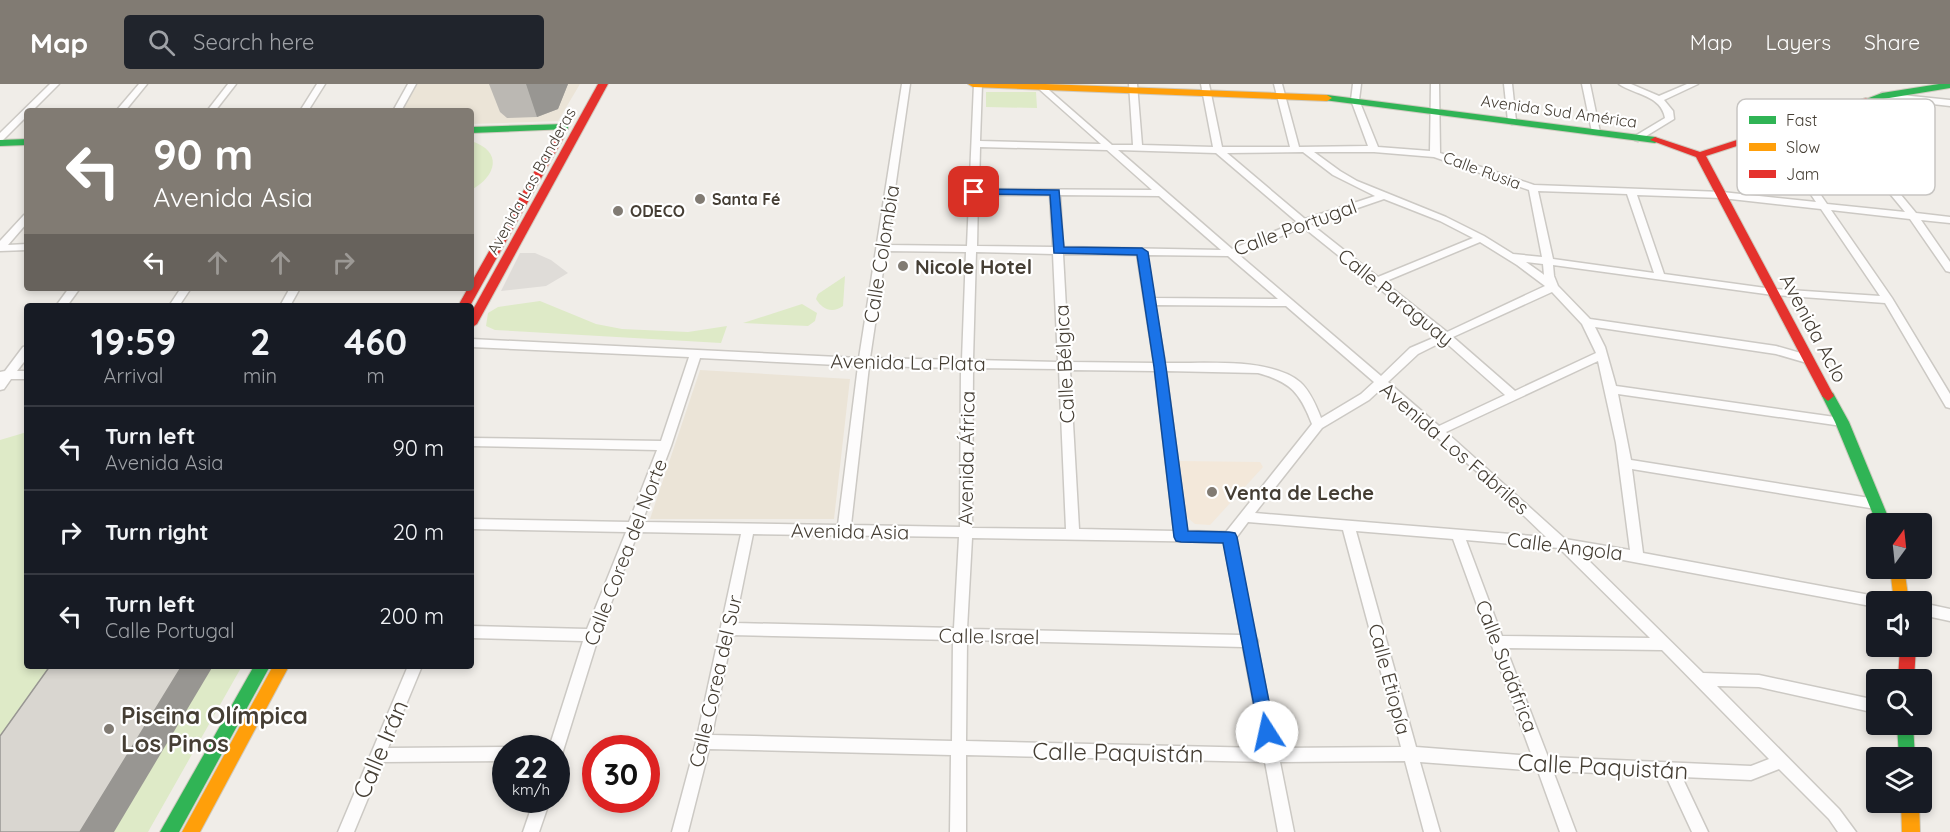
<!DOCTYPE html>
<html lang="en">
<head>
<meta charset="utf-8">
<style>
  body { margin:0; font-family:Quicksand,sans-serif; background:#20242c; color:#f1f3f6; height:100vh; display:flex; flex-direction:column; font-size:22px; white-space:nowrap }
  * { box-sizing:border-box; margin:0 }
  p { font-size:20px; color:#9ea1a6 }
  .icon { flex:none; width:33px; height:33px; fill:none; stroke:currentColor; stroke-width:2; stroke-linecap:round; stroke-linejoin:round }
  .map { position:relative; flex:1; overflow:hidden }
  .side { position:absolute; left:24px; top:219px; width:450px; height:366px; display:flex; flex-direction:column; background:#171b24; border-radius:6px; box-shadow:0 3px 9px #0003 }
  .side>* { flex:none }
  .hud { position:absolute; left:24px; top:24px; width:450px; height:183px; border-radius:6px; box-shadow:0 3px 9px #0003; background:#817b73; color:#fff; overflow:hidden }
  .needle { width:39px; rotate:15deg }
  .tools { position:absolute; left:1866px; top:429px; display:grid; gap:12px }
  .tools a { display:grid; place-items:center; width:66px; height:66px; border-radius:6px; background:#171b24; box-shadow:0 3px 9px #0003; font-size:30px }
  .speed { position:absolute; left:492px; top:651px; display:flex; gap:12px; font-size:30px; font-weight:700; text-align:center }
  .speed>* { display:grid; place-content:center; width:78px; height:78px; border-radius:50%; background:#171b24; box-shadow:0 3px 9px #0003; line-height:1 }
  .speed small { font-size:15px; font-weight:400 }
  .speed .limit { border:9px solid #d22; background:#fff; color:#111 }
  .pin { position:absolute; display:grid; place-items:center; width:51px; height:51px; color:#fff; margin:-26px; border-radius:12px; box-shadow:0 3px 9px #0006 }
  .me { position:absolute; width:66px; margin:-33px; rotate:350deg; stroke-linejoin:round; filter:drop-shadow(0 0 4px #0008) }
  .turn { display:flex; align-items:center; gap:21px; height:126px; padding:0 30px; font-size:27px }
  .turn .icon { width:78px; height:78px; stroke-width:2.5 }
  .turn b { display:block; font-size:42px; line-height:51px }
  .lanes { display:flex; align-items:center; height:57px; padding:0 30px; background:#0003; justify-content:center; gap:30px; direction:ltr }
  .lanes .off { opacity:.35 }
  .eta { display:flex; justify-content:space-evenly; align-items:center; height:102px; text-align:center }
  .eta b { font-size:36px; font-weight:700; line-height:42px }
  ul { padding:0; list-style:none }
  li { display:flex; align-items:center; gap:18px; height:84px; padding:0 30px; border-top:2px solid #363941 }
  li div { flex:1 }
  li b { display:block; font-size:22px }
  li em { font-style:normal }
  header { display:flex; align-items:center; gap:36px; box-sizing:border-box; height:84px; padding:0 30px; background:#817b73; color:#fff }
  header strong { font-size:28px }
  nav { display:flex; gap:33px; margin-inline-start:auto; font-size:21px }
  .search { width:420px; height:54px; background:#20242c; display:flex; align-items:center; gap:15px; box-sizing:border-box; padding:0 21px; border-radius:6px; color:#9ea1a6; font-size:22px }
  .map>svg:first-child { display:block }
  .commercial { fill:#f3e8da }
  .education { fill:#ebe4d7 }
  .green { fill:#deeac7 }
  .parking { fill:#dfdcd8 }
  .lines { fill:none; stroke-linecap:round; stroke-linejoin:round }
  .street-casing { stroke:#ccc9c4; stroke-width:3 }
  .fast-casing { stroke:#cfcabf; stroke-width:2 }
  .slow-casing { stroke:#cfcabf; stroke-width:2 }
  .jam-casing { stroke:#cfcabf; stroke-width:2 }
  .street { fill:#fdfcfc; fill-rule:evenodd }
  .fast { fill:#30b455; fill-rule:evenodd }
  .slow { fill:#ff9f0a; fill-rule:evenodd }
  .jam { fill:#e5322d; fill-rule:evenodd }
  .wall { fill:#bbb8b3 }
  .shaded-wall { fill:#989692 }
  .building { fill:#d9d6d0; stroke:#989692; stroke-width:1.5 }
  .route { fill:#1a73e8; stroke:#114b97; stroke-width:1.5 }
  .poi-dot { fill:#817b73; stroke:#fff; stroke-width:2 }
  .labels { text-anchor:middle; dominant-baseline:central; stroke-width:4.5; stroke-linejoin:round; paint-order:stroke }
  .far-street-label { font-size:16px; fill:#453e34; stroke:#fff }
  .far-poi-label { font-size:16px; font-weight:bold; fill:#453e34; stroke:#fff; text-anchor:start }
  .street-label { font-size:20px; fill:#453e34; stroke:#fff }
  .poi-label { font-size:20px; font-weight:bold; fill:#453e34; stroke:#fff; text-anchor:start }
  .near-poi-label { font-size:24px; font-weight:bold; fill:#453e34; stroke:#fff; text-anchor:start }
  .near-street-label { font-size:24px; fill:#453e34; stroke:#fff }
  .key { fill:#fff; stroke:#c7c5c2; stroke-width:1.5 }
  .key-label { font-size:16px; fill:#453e34 }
</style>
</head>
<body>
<header>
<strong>Map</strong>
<div class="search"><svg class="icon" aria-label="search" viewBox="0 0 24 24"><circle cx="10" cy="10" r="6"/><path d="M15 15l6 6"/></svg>Search here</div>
<nav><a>Map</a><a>Layers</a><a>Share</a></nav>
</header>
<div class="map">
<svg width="1950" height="748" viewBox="0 0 1950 748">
  <rect width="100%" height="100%" fill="#f0ede8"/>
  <path class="commercial" d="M1177 377 1260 378 1263 383 1210 441 1195 440 1187 433Z"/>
  <g class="education">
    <path d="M414 0H580L558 37 471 40V27H399Z"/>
    <path d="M700 286 850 295 834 435H650Z"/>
  </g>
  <g class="green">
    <path d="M986 8H1036L1037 24 986 23Z"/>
    <path d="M471 57C503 67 497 92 471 106Z"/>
    <path d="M845 192 843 222C832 230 822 225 816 215L818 210Z"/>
    <path d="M540 217 596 240 622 245 688 248 727 242 721 259 495 246 486 242 488 229 498 223Z"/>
    <path d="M802 220 817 229 815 237 808 242 743 239Z"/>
    <path d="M27 348V582H242L148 748H0V356Z"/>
  </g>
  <path class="parking" d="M520 169H535L551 176 568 189 546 202 501 207Z"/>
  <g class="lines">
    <g class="street-casing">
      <g id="street">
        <path d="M50 0H59L32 27H27V32L3 56 0 57V49Z"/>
        <path d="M139 0H147L125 27H116Z"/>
        <path d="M228 0H236L215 27H207Z"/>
        <path d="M317 0H325L308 27H300Z"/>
        <path d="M408 0H416L401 27H393Z"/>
        <path d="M902 0H910L887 161 967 162 974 0H982L980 57 1101 60 1039 5 1038 3 1042 0 1112 61H1133L1129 0H1137L1142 61 1213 63 1201 0H1209L1222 63H1290L1274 0H1282L1299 63 1368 62 1351 16 1353 0H1361L1359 16 1378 63 1430 67 1431 0H1439L1440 69 1534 101 1722 108 1816 118 1781 66 1761 51V47L1764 46 1787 62 1827 120 1905 128 1855 67 1833 27 1840 25 1862 64 1916 129 1950 133V139L1921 136 1950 178V188L1946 187 1910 135 1831 126 1892 214 1950 310V324L1946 323 1885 219 1773 211 1553 181 1554 192 1558 202 1590 235 1776 262 1811 272 1813 275 1807 279 1776 270 1595 243 1605 263 1616 302 1842 334 1848 338 1842 342 1618 310 1631 376 1876 415 1880 417 1882 420 1880 423 1876 425 1632 385 1643 469 1886 514 1887 518H1876V523L1580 468 1703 589 1759 591 1876 616V629L1759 603 1717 602 1839 725 1856 748H1838L1829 735 1779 685 1751 696 1682 693 1708 748H1692L1666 692 1553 687 1576 748H1560L1538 687 1420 678 1440 748H1424L1405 677 1280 678 1294 748H1278L1265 678 966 671V748H950L951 671 709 665 688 748H672L696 658 741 450 638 448 599 551 563 667 561 672 556 674V664H549L583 557 471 554V542L587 545 626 448 471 445V435L629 438 657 366 471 362V354L661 357 689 273 471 263V255L859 274ZM980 63 1107 66 1152 106 979 105ZM1118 66 1216 69 1297 138 1232 165ZM1303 68 1333 91 1375 112 1305 135 1227 69ZM1314 68H1374L1434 73 1529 106 1542 173 1513 170 1484 152 1446 133 1357 97 1340 87ZM1538 107 1627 110 1654 189 1553 175ZM978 111H1050L1053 163 977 162ZM1060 111 1159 112 1221 166 1063 163ZM1637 111 1722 114 1821 125 1880 212 1773 205 1664 190ZM1384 115 1440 137 1473 154 1378 193 1311 140ZM1303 143 1438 252 1410 264 1381 292 1238 170ZM1480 158 1517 181 1545 202 1447 248 1384 198ZM886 167 966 168 962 276 870 274ZM976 168 1053 170 1058 278 973 276ZM1063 170 1137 171 1154 279 1069 278ZM1147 171 1228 172 1278 215 1154 214ZM1526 178 1543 180 1544 191 1543 190ZM1552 208 1582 240 1596 269 1515 307 1453 253ZM1155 221 1286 222 1374 298 1361 310 1321 334C1316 321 1310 307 1300 298 1271 273 1202 280 1165 279ZM1444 257 1505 311 1439 342 1388 298 1418 270ZM700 274 858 282 838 441 642 438 671 362ZM1598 277 1616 359 1630 466 1565 455 1446 348ZM869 282 961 284 960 443 851 441ZM973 284 1059 285 1066 445 972 444ZM1070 286 1155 287 1174 447 1079 445ZM1166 287 1258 289C1291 298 1300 309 1312 340L1226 448 1187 447ZM1381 305 1489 398 1546 453 1255 429 1322 344 1369 316ZM1248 438 1343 446 1401 663 1277 664 1257 560 1258 557 1255 552 1236 454ZM1356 447 1453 455 1532 672 1416 663ZM753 450 959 453 954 544 735 539ZM972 454 1224 458 1241 551 967 545ZM1466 456 1559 464 1650 554 1502 552ZM732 551 953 556 952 657 712 651ZM967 556 1243 563 1262 664 966 657ZM1506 564 1662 566 1769 675 1751 682 1548 673Z"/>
        <path d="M1504 0H1512L1516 37 1512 40 1508 37Z"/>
        <path d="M1582 0H1590L1600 48 1599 50H1593L1592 48Z"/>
        <path d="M1619 0H1631L1659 12 1687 0H1698L1664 16 1673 27 1674 35 1638 57 1635 56V52L1665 34C1661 11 1635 11 1619 0Z"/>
        <path d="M1882 9 1950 16V22L1879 14 1878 12Z"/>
        <path d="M27 130V139L8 161 27 160V166L0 167V157L24 131Z"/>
        <path d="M69 204H80L67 222H56Z"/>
        <path d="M181 204H191L179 222H169Z"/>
        <path d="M290 204H300L290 222H280Z"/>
        <path d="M27 262V274L17 287H27V295H11L4 305 0 306V288L5 287 23 263Z"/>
        <path d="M1922 519 1950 525V537L1922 531Z"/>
        <path d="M408 582H422L388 664 506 663 510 664H506V677L383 678 354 748H338Z"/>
        <path d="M534 716H550L539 748H523Z"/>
      </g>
    </g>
    <g class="fast-casing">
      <g id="fast">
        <path d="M1939 0H1950V4L1883 15 1866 20 1861 17 1882 9Z"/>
        <path d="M1327 11 1655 53 1660 56 1655 59 1324 16 1322 14Z"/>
        <path d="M565 40 568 41V45L471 49V43Z"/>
        <path d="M27 55V61L0 62V56Z"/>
        <path d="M1828 307 1833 309 1849 338 1891 440H1877L1835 338 1822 312Z"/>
        <path d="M254 582H270L179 748H160Z"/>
        <path d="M1897 640H1913L1915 674H1899Z"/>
      </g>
    </g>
    <g class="slow-casing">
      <g id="slow">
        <path d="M968 0H1045L1327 11 1332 14 1327 17 973 3Z"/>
        <path d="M1890 484H1904L1909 518H1894Z"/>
        <path d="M273 582H289L200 748H182Z"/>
        <path d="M1901 718H1919L1920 748H1902Z"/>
      </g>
    </g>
    <g class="jam-casing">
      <g id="jam">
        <path d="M598 0H608L477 240 471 244V229Z"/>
        <path d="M1866 14 1871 17 1869 19 1706 72 1834 312 1828 317 1822 312 1696 73 1650 56 1655 53 1700 68Z"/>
        <path d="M559 50 564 53 470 222H458L468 204H471V199L554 53Z"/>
        <path d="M1900 562H1916L1914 596H1898Z"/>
      </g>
    </g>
    <use href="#street" class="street"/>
    <use href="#fast" class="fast"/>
    <use href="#slow" class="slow"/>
    <use href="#jam" class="jam"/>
  </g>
  <path class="wall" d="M489 0H568L558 25 537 33 507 34 500 28Z"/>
  <g class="shaded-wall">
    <path d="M526 0H568L558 25 537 33Z"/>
    <path d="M182 582H213L114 748H80Z"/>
  </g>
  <path class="building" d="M50 582H182L80 748H0V652Z"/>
  <path class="route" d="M974 105 1059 106 1064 163 1142 164 1148 168 1166 283 1188 447 1229 448 1235 449 1237 453 1275 648 1273 653 1267 656 1261 653 1259 648 1223 459 1181 458 1176 457 1174 453 1154 283 1137 171 1054 169 1050 111 970 110 969 108Z"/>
  <g class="poi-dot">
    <circle cx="700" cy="115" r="6"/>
    <circle cx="618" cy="127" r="6"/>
    <circle cx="903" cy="182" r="6"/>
    <circle cx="1212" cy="408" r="6"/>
    <circle cx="109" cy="645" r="6"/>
  </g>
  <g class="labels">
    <g class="far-street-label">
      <text transform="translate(1559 27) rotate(8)">Avenida Sud América</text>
      <text transform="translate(1482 86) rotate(20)">Calle Rusia</text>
      <text transform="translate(531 97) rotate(-61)">Avenida Las Banderas</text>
    </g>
    <g class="far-poi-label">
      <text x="712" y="115">Santa Fé</text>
      <text x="630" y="127">ODECO</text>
    </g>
    <g class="street-label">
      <text transform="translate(1295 143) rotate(-20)">Calle Portugal</text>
      <text transform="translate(881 170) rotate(-81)">Calle Colombia</text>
      <text transform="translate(1396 213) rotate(39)">Calle Paraguay</text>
      <text transform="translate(1814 244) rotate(62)">Avenida Aclo</text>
      <text transform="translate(908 278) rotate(1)">Avenida La Plata</text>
      <text transform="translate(1064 280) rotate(-93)">Calle Bélgica</text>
      <text transform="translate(1455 364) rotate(41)">Avenida Los Fabriles</text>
      <text transform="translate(966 374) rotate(-89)">Avenida África</text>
      <text transform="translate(850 447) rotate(1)">Avenida Asia</text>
      <text transform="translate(1565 462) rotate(7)">Calle Angola</text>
      <text transform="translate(625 468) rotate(-69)">Calle Corea del Norte</text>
      <text transform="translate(989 552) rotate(1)">Calle Israel</text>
      <text transform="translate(1507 582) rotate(69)">Calle Sudáfrica</text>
      <text transform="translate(1390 595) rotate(75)">Calle Etiopía</text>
      <text transform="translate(715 597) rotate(-77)">Calle Corea del Sur</text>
    </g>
    <g class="poi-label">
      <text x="915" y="182">Nicole Hotel</text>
      <text x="1224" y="408">Venta de Leche</text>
    </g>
    <g class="near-poi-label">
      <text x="121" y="631">Piscina Olímpica<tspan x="121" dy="28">Los Pinos</tspan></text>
    </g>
    <g class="near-street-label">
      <text transform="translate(380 665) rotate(-67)">Calle Irán</text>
      <text transform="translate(1118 668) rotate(1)">Calle Paquistán</text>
      <text transform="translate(1603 682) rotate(3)">Calle Paquistán</text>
    </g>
  </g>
  <rect x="1737" y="15" width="198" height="96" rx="9" class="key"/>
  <rect x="1749" y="32" width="27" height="8" fill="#30b455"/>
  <rect x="1749" y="59" width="27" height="8" fill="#ff9f0a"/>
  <rect x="1749" y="86" width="27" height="8" fill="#e5322d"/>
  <g class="key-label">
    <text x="1786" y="42">Fast</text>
    <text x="1786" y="69">Slow</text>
    <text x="1786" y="96">Jam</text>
  </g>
</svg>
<div class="tools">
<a><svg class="needle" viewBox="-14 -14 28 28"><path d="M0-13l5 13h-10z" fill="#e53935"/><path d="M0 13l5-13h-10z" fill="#9ea1a6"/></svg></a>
<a><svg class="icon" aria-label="sound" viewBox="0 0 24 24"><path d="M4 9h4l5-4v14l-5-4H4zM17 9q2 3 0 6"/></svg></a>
<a><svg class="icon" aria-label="search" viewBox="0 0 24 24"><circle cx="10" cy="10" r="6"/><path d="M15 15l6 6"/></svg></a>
<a><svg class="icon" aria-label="layers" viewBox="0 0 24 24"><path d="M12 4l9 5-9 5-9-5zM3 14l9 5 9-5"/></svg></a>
</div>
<div class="speed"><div>22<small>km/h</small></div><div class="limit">30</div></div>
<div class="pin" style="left:974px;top:108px;background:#d93025"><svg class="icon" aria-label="arrive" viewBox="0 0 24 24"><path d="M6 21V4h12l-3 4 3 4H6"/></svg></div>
<svg class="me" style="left:1267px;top:648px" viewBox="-20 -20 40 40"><circle r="19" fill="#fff"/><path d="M0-13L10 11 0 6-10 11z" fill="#1a73e8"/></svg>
<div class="hud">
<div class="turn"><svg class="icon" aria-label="left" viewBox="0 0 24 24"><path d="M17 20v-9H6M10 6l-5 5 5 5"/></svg><div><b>90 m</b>Avenida Asia</div></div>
<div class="lanes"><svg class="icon" aria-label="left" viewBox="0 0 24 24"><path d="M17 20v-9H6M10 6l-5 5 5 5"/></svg><svg class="icon off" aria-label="ahead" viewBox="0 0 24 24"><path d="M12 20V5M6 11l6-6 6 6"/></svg><svg class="icon off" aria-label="ahead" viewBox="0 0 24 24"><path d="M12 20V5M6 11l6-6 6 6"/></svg><svg class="icon off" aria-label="right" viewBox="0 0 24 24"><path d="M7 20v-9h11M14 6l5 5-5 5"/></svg></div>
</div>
<section class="side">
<div class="eta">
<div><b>19:59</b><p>Arrival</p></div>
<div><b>2</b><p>min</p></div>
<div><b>460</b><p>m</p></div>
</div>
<ul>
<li><svg class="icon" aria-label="left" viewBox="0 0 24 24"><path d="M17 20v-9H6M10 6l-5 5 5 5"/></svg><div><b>Turn left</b><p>Avenida Asia</p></div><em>90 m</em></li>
<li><svg class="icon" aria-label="right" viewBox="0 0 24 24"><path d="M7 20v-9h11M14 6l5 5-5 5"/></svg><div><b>Turn right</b></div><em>20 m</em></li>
<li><svg class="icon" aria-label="left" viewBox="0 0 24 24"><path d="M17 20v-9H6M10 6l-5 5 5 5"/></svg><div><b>Turn left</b><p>Calle Portugal</p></div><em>200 m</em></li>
</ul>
</section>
</div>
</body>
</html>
